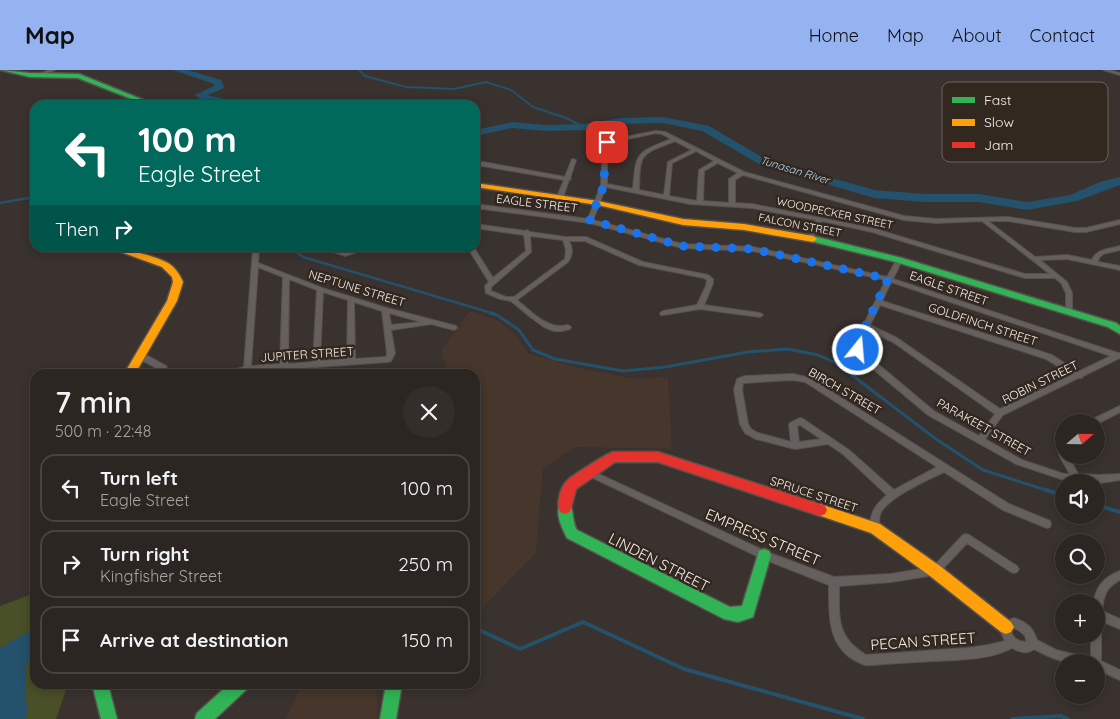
<!DOCTYPE html>
<html lang="en">
<head>
<meta charset="utf-8">
<style>
  body { margin:0; font-family:Quicksand,sans-serif; background:#332e2a; color:#f1f3f6; height:100vh; display:flex; flex-direction:column; font-size:19px; white-space:nowrap }
  * { box-sizing:border-box; margin:0 }
  p { font-size:16px; color:#a6a5a5 }
  .icon { flex:none; width:28px; height:28px; fill:none; stroke:currentColor; stroke-width:2; stroke-linecap:round; stroke-linejoin:round }
  .map { position:relative; flex:1; overflow:hidden }
  .details { position:absolute; left:30px; top:299px; width:450px; height:320px; display:flex; flex-direction:column; background:#2b2622; border-radius:15px; box-shadow:0 2px 12px #0003,0 0 0 1px #474340 }
  .details>* { flex:none }
  .hud { position:absolute; left:30px; top:30px; width:450px; height:152px; border-radius:15px; box-shadow:0 2px 12px #0003,0 0 0 1px #474340; background:#00695c; color:#fff; overflow:hidden }
  .needle { width:32px; rotate:70deg }
  .buttons { position:absolute; left:1055px; top:344px; display:grid; gap:10px }
  .buttons a { display:grid; place-items:center; width:50px; height:50px; border-radius:50%; background:#2b2622; box-shadow:0 2px 12px #0003,0 0 0 1px #474340; font-size:25px }
  .pin { position:absolute; display:grid; place-items:center; width:42px; height:42px; color:#fff; margin:-21px; border-radius:10px; box-shadow:0 2px 8px #0006 }
  .me { position:absolute; width:55px; margin:-28px; rotate:17deg; stroke-linejoin:round; filter:drop-shadow(0 0 4px #0008) }
  .turn { display:flex; align-items:center; gap:18px; height:105px; padding:0 25px; font-size:22px }
  .turn .icon { width:65px; height:65px; stroke-width:2.5 }
  .turn b { display:block; font-size:35px; line-height:42px }
  .then { display:flex; align-items:center; height:48px; padding:0 25px; background:#0003; gap:10px; font-size:19px }
  .round { display:grid; place-items:center; flex:none; width:52px; height:52px; border-radius:26px; background:#332e2a }
  .headline { display:flex; align-items:center; justify-content:space-between; height:85px; padding:0 25px }
  h1 { font-size:30px; font-weight:600; line-height:38px }
  ul { padding:0; list-style:none }
  li { display:flex; align-items:center; gap:15px; height:68px; margin:0 10px 8px; padding:0 15px; border:2px solid #474340; border-radius:15px }
  li div { flex:1 }
  li b { display:block; font-size:19px }
  li em { font-style:normal }
  header { display:flex; align-items:center; gap:30px; box-sizing:border-box; height:70px; padding:0 25px; background:#95b2f1; color:#111 }
  header strong { font-size:24px }
  nav { display:flex; gap:28px; margin-inline-start:auto; font-size:18px }
  .map>svg:first-child { display:block }
  .built { fill:#46362b }
  .green { fill:#494f27 }
  .water { fill:#24516b }
  .lines { fill:none; stroke-linecap:round; stroke-linejoin:round }
  .stream-far3 { stroke:#24516b; stroke-width:2 }
  .stream-far2 { stroke:#24516b; stroke-width:2.5 }
  .stream-far1 { stroke:#24516b; stroke-width:3 }
  .stream { stroke:#24516b; stroke-width:4 }
  .river { fill:#24516b; fill-rule:evenodd }
  .street-casing { stroke:#57514e; stroke-width:2 }
  .fast-casing { stroke:#57514e; stroke-width:3 }
  .slow-casing { stroke:#57514e; stroke-width:3 }
  .jam-casing { stroke:#57514e; stroke-width:3 }
  .street { fill:#65605d; fill-rule:evenodd }
  .fast { fill:#30b455; fill-rule:evenodd }
  .slow { fill:#ff9f0a; fill-rule:evenodd }
  .jam { fill:#e5322d; fill-rule:evenodd }
  .route { stroke:#1a73e8; stroke-width:9; stroke-dasharray:0 16.2 }
  .labels { text-anchor:middle; dominant-baseline:central; stroke-width:5; stroke-linejoin:round; paint-order:stroke }
  .far-water-label { font-size:11px; font-style:italic; fill:#b0dcf9; stroke:#332820 }
  .far-street-label { font-size:11px; fill:#f5ede8; stroke:#332820 }
  .street-label { font-size:12px; fill:#f5ede8; stroke:#332820 }
  .near-street-label { font-size:15px; fill:#f5ede8; stroke:#332820 }
  .key { fill:#332820; stroke:#6d635c; stroke-width:1 }
  .key-label { font-size:14px; fill:#f5ede8 }
</style>
</head>
<body>
<header>
<strong>Map</strong>
<nav><a>Home</a><a>Map</a><a>About</a><a>Contact</a></nav>
</header>
<div class="map">
<svg width="1120" height="649" viewBox="0 0 1120 649">
  <rect width="100%" height="100%" fill="#39322e"/>
  <g class="built">
    <path d="M470 241 499 251 514 263 528 283 583 299 636 309 668 307 672 379 575 377 543 398 536 483 475 545V304H448L441 280Z"/>
    <path d="M302 614H376L378 649H286Z"/>
  </g>
  <path class="green" d="M35 523V614H68L56 649H0V536Z"/>
  <path class="water" d="M35 558V586L26 595 25 618 28 645 24 649H0V578Z"/>
  <g class="lines">
    <path class="stream-far3" d="M359 0 365 6 406 17 454 19 486 12 511 20 533 37 566 48 584 57"/>
    <g class="stream-far2">
      <path d="M0 133 28 128 35 129"/>
      <path d="M291 178 303 187 495 244"/>
    </g>
    <path class="stream-far1" d="M490 243 497 245 519 260 533 280 555 289 623 301 665 297 748 282 788 279 818 285 836 293 936 369 983 400 1049 421"/>
    <g class="stream">
      <path d="M1046 420 1064 426"/>
      <path d="M1096 435 1120 442"/>
      <path d="M475 558 520 579 583 552 684 599 863 649"/>
      <path d="M1012 649 1061 646 1068 649"/>
    </g>
    <g class="river">
      <path d="M173 0H188L221 10 224 17 222 19 208 25 240 33 241 35C225 35 207 37 195 25L214 16V14Z"/>
      <path d="M663 47 709 56 767 90 875 120 925 124H979L1027 132 1070 125 1100 112 1120 107V115L1077 131 1027 140 979 132H925L874 128 759 94 702 61 663 53 621 54 584 60 546 61 512 58 475 66V60L512 52 546 55 584 54 621 48Z"/>
    </g>
    <g class="street-casing">
      <g id="street">
        <path d="M49 0H55L40 6 37 5Z"/>
        <path d="M1103 0H1110L1120 3V5Z"/>
        <path d="M656 61 665 62 744 102 904 146 936 149 1008 147 1075 158H1086L1120 150V154L1086 162H1075L1008 151H988L1035 187 1067 185 1092 190C1096 179 1110 179 1120 176V180L1103 184 1099 188 1098 192 1120 196V200L1067 189 1040 190 1067 212 1072 223V242L1069 244 1066 242V223L1061 213 1055 208H1025L872 162 822 151 814 168 811 170 808 168 816 150 752 138 690 134 606 117 593 150 682 174 753 177 887 207 897 189H901L902 190 893 209 1118 283H1120V288L1083 306 1082 308H1078L1003 345 985 369 1022 390 1064 404H1070C1064 393 1049 375 1064 366V385H1068L1078 404 1100 405 1120 404V410L1100 413 1064 410 1016 394 928 345 861 289 854 280V274L886 210 753 181 682 178 590 153 475 138V134L588 149 601 115 603 77 605 71ZM656 63 662 64 671 69C637 83 636 81 633 119L607 114V77L609 73ZM675 71 692 80 668 92 664 125 639 120C640 82 640 85 675 71ZM696 81 714 91 699 100 697 131 669 126 672 93ZM718 93 738 103 729 109V133L703 131 704 101ZM743 105 904 150 936 153 982 151 1050 204H1025L875 159 752 134 735 133V110ZM891 212 1111 286 1078 302 1052 285 882 231ZM880 235 1046 289 1072 305 1000 339 897 268 870 255ZM867 260 893 272 995 344 979 366 934 341 867 285C857 274 862 271 867 260Z"/>
        <path d="M572 89 576 90 570 108 571 109 569 110 563 127 560 129 557 127 564 110 483 96 475 97V93L483 92 565 107Z"/>
        <path d="M475 154 525 161 527 160 530 162 565 167H586L643 192 708 205 713 209V213L704 235 760 243 763 245 760 247 700 239 663 245H661L660 243 663 241 697 235 706 216 707 210 704 208 639 195 585 171H569C573 178 573 185 568 192L517 230C531 241 548 261 568 255L571 257 570 259 562 261H554L544 257 529 246 511 231 500 229 486 223 485 216 489 212 468 178H474L493 208 526 181 524 165 475 158ZM530 166 563 170 566 180 565 189 514 227H506L491 221V217L531 182Z"/>
        <path d="M253 178H259L258 193 322 218 387 238 456 256 457 258 454 260 431 254 391 260 395 283 391 291 388 292 247 302 238 304H224V302L244 297ZM258 197 283 207 280 294 251 296ZM289 209 317 220 313 292 288 294ZM323 222 348 230 347 289 320 291ZM354 232 382 241 387 283 386 287 355 289ZM389 243 421 252 391 255Z"/>
        <path d="M323 178C331 177 336 181 344 182 352 183 360 177 369 178L345 186Z"/>
        <path d="M138 284H144L166 296 170 304H163L160 300 138 288 137 286Z"/>
        <path d="M793 304 810 308 1009 434 1050 451 1051 454 1050 457 1047 458 1003 440 944 402C927 410 891 426 881 442 878 447 880 455 878 461L875 462 872 461C867 445 876 434 887 425L843 384 828 374 795 379 756 369 745 363 740 354 734 320 737 309 745 306ZM793 310 805 312 937 397 894 420 849 380 803 349 800 348 790 353 789 355 791 372 758 363 751 359 748 354 742 320 743 313ZM800 355 821 369 799 372 797 356Z"/>
        <path d="M1120 336V342L1097 354 1096 352H1090L1091 350Z"/>
        <path d="M590 400 767 482 834 507 891 504 933 497 963 465 966 464 969 465 1017 496 1019 499 1017 502 1014 503 1011 502 967 473 938 504 935 505 891 512 839 516C839 548 836 567 866 585L967 578 988 575 1005 571 1001 562 1002 553 1014 548C1026 552 1033 557 1037 570L1056 580 1085 587 1089 588 1090 592C1066 595 1055 590 1034 579 1027 585 1019 582 1012 578 991 590 957 590 933 591 917 592 900 593 884 594 878 594 870 596 865 595 861 594 857 591 854 590 827 574 829 542 829 515L761 488 587 405 586 403 587 401ZM1014 558C1021 561 1027 565 1026 572 1019 572 1012 568 1011 560Z"/>
        <path d="M1120 501V510C1105 518 1104 525 1102 541L1120 549V559L1101 551V591L1120 600V610L1096 599V592H1091V565H1096V532H1093C1098 515 1103 508 1120 501Z"/>
      </g>
    </g>
    <g class="fast-casing">
      <g id="fast">
        <path d="M1 0 30 3 79 4 156 35H147L78 8 30 7Z"/>
        <path d="M813 166 902 188 1116 253 1120 256V264L1108 257 896 192 810 171 809 169Z"/>
        <path d="M565 432 570 434C574 442 572 452 577 460L730 537 742 536 759 481 764 479 769 481 771 485 753 547 738 552 724 549 567 468C562 458 555 445 560 434Z"/>
        <path d="M92 614H108L117 649H101Z"/>
        <path d="M229 614H248L246 620 215 649H195L197 643Z"/>
        <path d="M386 614H402L396 649H380Z"/>
      </g>
    </g>
    <g class="slow-casing">
      <g id="slow">
        <path d="M475 113 598 131 683 149 744 154 813 166 817 169 813 172 744 160 683 155 598 135 475 117Z"/>
        <path d="M110 178C121 177 158 187 168 193 175 197 180 205 183 212L177 231 135 304H124L167 231 173 212 172 207 162 197Z"/>
        <path d="M820 434 880 454 940 496 1011 552 1014 557 1011 562 1006 564 1001 562 930 506 871 463 815 444 813 440 815 436Z"/>
      </g>
    </g>
    <g class="jam-casing">
      <path id="jam" d="M613 382H658L820 434 825 436 827 440 825 444 820 446 658 392H615L576 419 570 442 565 444 560 442C556 434 560 419 566 412 571 406 605 385 613 382Z"/>
    </g>
    <use href="#street" class="street"/>
    <use href="#fast" class="fast"/>
    <use href="#slow" class="slow"/>
    <use href="#jam" class="jam"/>
  </g>
  <g class="lines">
    <path class="route" d="M607 72 605 77 604 115 590 150 682 176 753 179 888 209 859 269 858 280"/>
  </g>
  <g class="labels">
    <g class="far-water-label">
      <text transform="translate(795 100) rotate(17)">Tunasan River</text>
    </g>
    <g class="far-street-label">
      <text transform="translate(835 143) rotate(12)">WOODPECKER STREET</text>
      <text transform="translate(800 155) rotate(11)">FALCON STREET</text>
    </g>
    <g class="street-label">
      <text transform="translate(537 133) rotate(7)">EAGLE STREET</text>
      <text transform="translate(357 218) rotate(17)">NEPTUNE STREET</text>
      <text transform="translate(949 218) rotate(19)">EAGLE STREET</text>
      <text transform="translate(983 254) rotate(18)">GOLDFINCH STREET</text>
      <text transform="translate(307 284) rotate(-4)">JUPITER STREET</text>
      <text transform="translate(1040 312) rotate(-26)">ROBIN STREET</text>
      <text transform="translate(845 321) rotate(30)">BIRCH STREET</text>
      <text transform="translate(984 357) rotate(29)">PARAKEET STREET</text>
      <text transform="translate(814 424) rotate(18)">SPRUCE STREET</text>
    </g>
    <g class="near-street-label">
      <text transform="translate(763 467) rotate(23)">EMPRESS STREET</text>
      <text transform="translate(659 492) rotate(27)">LINDEN STREET</text>
      <text transform="translate(923 571) rotate(-4)">PECAN STREET</text>
    </g>
  </g>
  <rect x="942" y="12" width="166" height="80" rx="8" class="key"/>
  <rect x="952" y="27" width="23" height="6" fill="#30b455"/>
  <rect x="952" y="49" width="23" height="7" fill="#ff9f0a"/>
  <rect x="952" y="72" width="23" height="6" fill="#e5322d"/>
  <g class="key-label">
    <text x="984" y="35">Fast</text>
    <text x="984" y="57">Slow</text>
    <text x="984" y="80">Jam</text>
  </g>
</svg>
<div class="buttons">
<a><svg class="needle" viewBox="-14 -14 28 28"><path d="M0-13l5 13h-10z" fill="#e53935"/><path d="M0 13l5-13h-10z" fill="#a6a5a5"/></svg></a>
<a><svg class="icon" aria-label="sound" viewBox="0 0 24 24"><path d="M4 9h4l5-4v14l-5-4H4zM17 9q2 3 0 6"/></svg></a>
<a><svg class="icon" aria-label="search" viewBox="0 0 24 24"><circle cx="10" cy="10" r="6"/><path d="M15 15l6 6"/></svg></a>
<a>+</a>
<a>−</a>
</div>
<div class="pin" style="left:607px;top:72px;background:#d93025"><svg class="icon" aria-label="arrive" viewBox="0 0 24 24"><path d="M6 21V4h12l-3 4 3 4H6"/></svg></div>
<svg class="me" style="left:858px;top:280px" viewBox="-20 -20 40 40"><circle r="17" fill="#1a73e8" stroke="#fff" stroke-width="3"/><path d="M0-11L8 9 0 5-8 9z" fill="#fff"/></svg>
<div class="hud">
<div class="turn"><svg class="icon" aria-label="left" viewBox="0 0 24 24"><path d="M17 20v-9H6M10 6l-5 5 5 5"/></svg><div><b>100 m</b>Eagle Street</div></div>
<div class="then">Then<svg class="icon" aria-label="right" viewBox="0 0 24 24"><path d="M7 20v-9h11M14 6l5 5-5 5"/></svg></div>
</div>
<section class="details">
<div class="headline"><div><h1>7 min</h1><p>500 m · 22:48</p></div><a class="round"><svg class="icon" aria-label="close" viewBox="0 0 24 24"><path d="M6 6l12 12M18 6L6 18"/></svg></a></div>
<ul>
<li><svg class="icon" aria-label="left" viewBox="0 0 24 24"><path d="M17 20v-9H6M10 6l-5 5 5 5"/></svg><div><b>Turn left</b><p>Eagle Street</p></div><em>100 m</em></li>
<li><svg class="icon" aria-label="right" viewBox="0 0 24 24"><path d="M7 20v-9h11M14 6l5 5-5 5"/></svg><div><b>Turn right</b><p>Kingfisher Street</p></div><em>250 m</em></li>
<li><svg class="icon" aria-label="arrive" viewBox="0 0 24 24"><path d="M6 21V4h12l-3 4 3 4H6"/></svg><div><b>Arrive at destination</b></div><em>150 m</em></li>
</ul>
</section>
</div>
</body>
</html>
